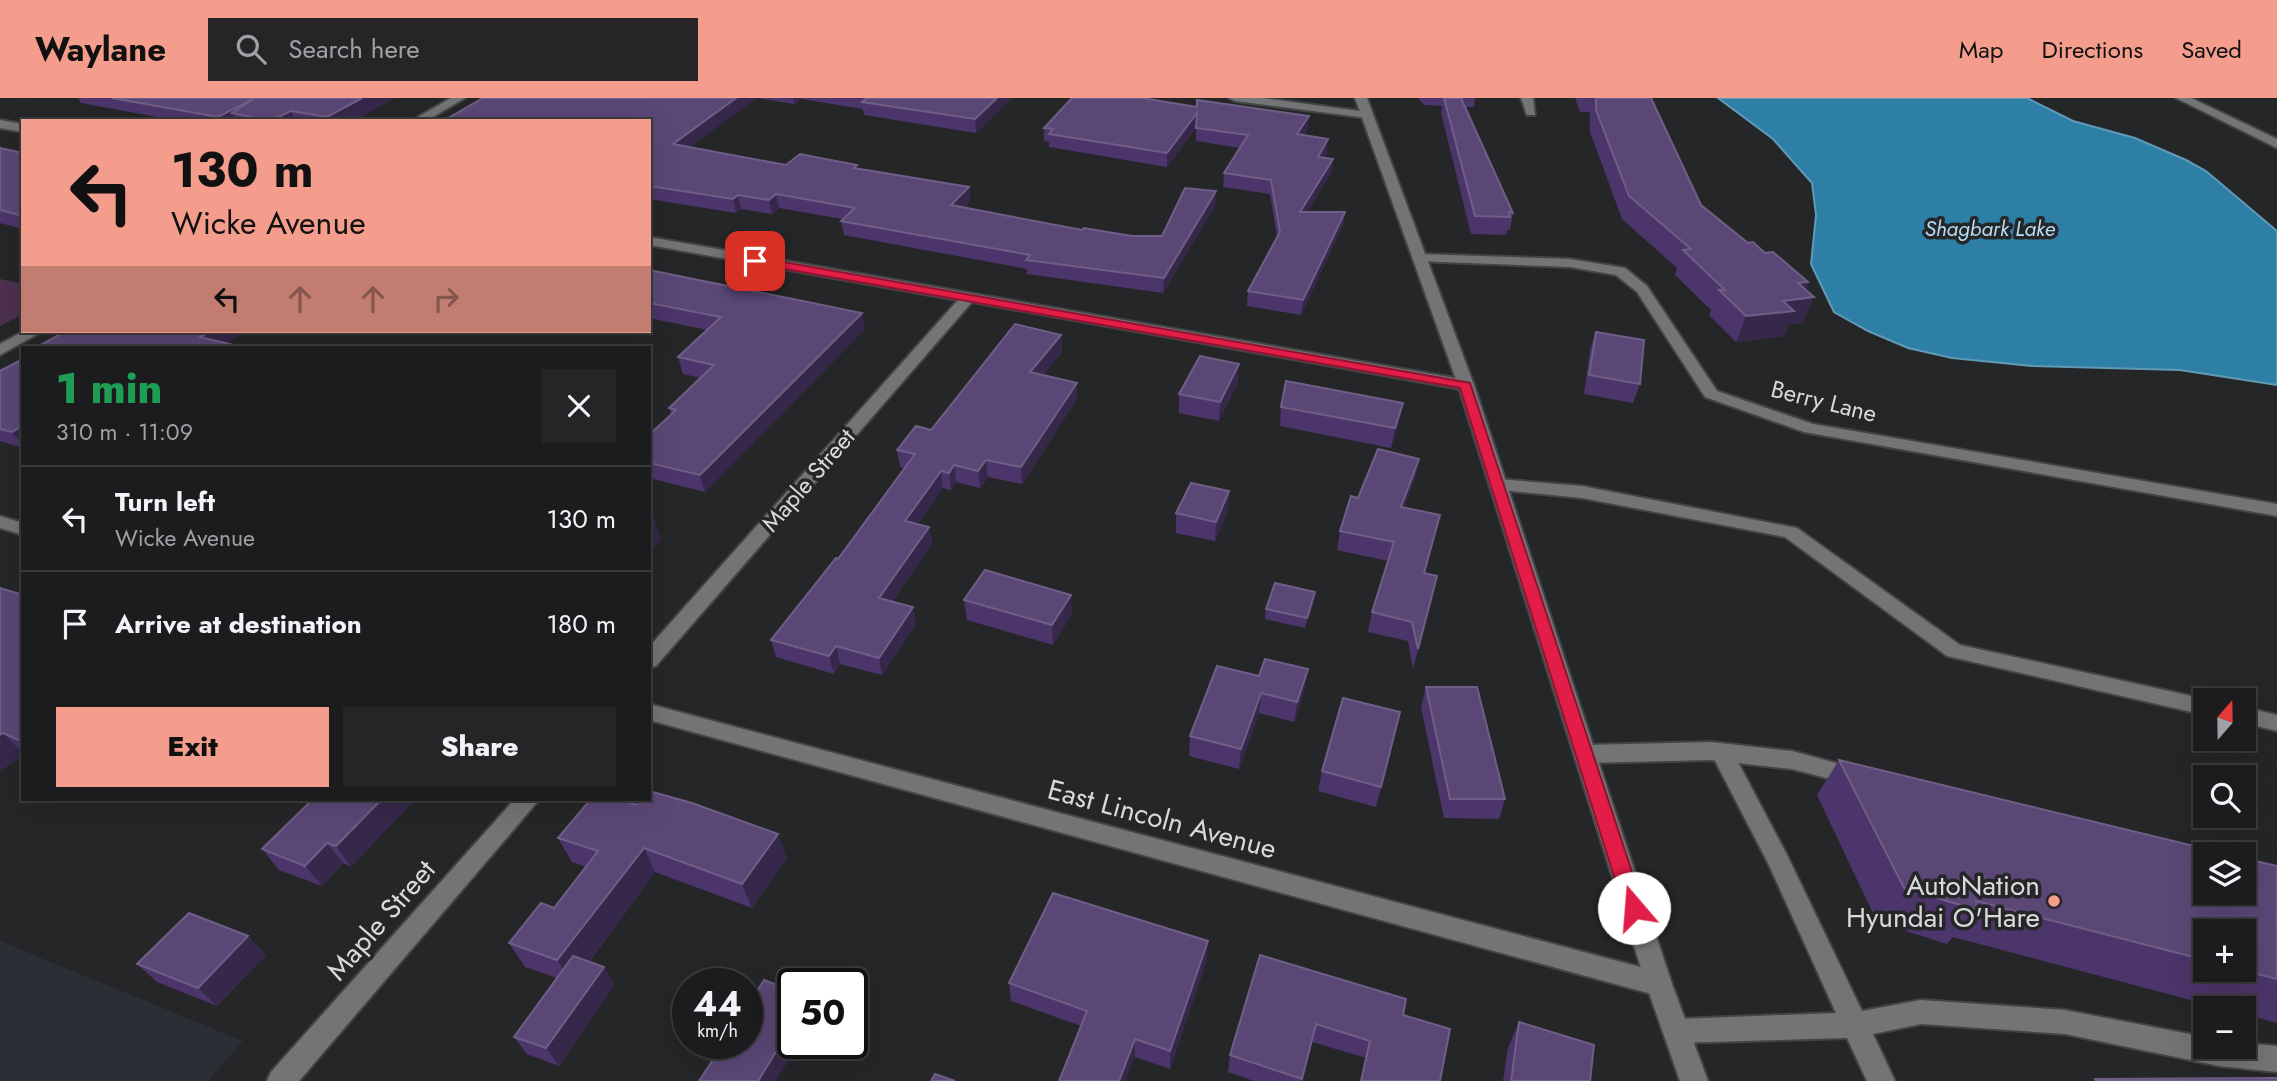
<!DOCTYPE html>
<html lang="en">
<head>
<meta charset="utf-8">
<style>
  body { margin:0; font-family:Jost,sans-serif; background:#252527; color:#f1f3f6; height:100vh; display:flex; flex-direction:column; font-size:26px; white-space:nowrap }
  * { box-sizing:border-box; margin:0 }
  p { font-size:23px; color:#a0a1a4 }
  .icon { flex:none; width:38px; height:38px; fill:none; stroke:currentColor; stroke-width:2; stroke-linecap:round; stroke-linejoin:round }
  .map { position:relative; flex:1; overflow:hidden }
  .details { position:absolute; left:21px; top:248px; width:630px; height:455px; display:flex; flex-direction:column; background:#1c1c1e; border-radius:0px; box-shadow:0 7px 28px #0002,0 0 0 2px #3a3a3c }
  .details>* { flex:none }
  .hud { position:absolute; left:21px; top:21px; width:630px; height:214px; border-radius:0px; box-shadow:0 7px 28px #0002,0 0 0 2px #3a3a3c; background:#f49d8c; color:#111; overflow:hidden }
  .needle { width:46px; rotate:20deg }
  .tools { position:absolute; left:2193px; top:590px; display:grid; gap:14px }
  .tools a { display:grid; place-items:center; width:63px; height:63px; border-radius:0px; background:#1c1c1e; box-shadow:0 7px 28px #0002,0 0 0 2px #3a3a3c; font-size:35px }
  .speed { position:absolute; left:672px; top:870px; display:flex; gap:14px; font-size:35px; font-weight:700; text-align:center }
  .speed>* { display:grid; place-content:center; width:91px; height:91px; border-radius:50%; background:#1c1c1e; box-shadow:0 7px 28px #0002,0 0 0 2px #3a3a3c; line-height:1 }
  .speed small { font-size:18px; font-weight:400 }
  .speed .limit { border:4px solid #111; border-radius:10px; background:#fff; color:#111 }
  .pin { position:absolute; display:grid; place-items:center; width:60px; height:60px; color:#fff; margin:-30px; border-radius:14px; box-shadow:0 4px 10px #0006 }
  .me { position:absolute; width:77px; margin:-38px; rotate:342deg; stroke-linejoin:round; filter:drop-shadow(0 0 5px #0008) }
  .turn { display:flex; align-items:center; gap:24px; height:147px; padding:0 35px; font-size:32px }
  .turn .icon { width:91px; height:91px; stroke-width:2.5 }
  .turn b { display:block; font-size:49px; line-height:60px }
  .lanes { display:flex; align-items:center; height:66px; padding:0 35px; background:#0003; justify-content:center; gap:35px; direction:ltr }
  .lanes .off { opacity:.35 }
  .round { display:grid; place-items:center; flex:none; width:74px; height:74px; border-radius:0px; background:#252527 }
  .head { display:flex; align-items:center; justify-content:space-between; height:119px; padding:0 35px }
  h1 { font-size:42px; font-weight:800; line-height:52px; color:#1e9e55 }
  .action { display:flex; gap:14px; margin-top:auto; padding:14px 35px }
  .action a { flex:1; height:80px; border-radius:0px; background:#f49d8c; color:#111; font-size:28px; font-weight:800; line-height:80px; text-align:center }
  .action a+a { background:#252527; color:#f1f3f6 }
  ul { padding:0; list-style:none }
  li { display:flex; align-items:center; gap:21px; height:105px; padding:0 35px; border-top:2px solid #3a3a3c }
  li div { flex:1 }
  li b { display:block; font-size:26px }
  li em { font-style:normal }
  header { display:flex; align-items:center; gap:42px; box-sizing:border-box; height:98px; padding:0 35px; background:#f49d8c; color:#111 }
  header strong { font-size:33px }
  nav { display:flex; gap:38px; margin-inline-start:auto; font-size:24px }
  .search { width:490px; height:63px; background:#252527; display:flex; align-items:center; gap:18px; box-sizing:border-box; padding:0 24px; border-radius:0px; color:#a0a1a4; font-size:26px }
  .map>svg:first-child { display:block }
  .built { fill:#2c2e36 }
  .green { fill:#4d314f }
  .water { fill:#2e7fa6; stroke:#619ab6; stroke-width:2 }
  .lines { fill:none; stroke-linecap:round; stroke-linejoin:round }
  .service-casing { stroke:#434446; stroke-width:4 }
  .minor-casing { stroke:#434446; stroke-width:4 }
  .secondary-casing { stroke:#434446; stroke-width:4 }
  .service { fill:#747477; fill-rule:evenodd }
  .minor { fill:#747477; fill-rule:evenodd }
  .secondary { fill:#747477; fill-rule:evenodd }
  .wall { fill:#4c356a; fill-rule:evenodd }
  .shaded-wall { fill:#36284a }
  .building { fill:#5b4776; stroke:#6f5e86; stroke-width:2 }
  .route { fill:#e11d48; stroke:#92132f; stroke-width:2 }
  .poi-dot { fill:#f49d8c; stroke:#252628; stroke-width:2.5 }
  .labels { text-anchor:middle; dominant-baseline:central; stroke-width:7; stroke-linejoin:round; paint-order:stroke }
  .far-water-label { font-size:21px; font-style:italic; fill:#b7ddf4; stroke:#252628 }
  .street-label { font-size:24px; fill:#d9d9db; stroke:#252628 }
  .near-street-label { font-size:28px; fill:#d9d9db; stroke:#252628 }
  .near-poi-label { font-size:28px; fill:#d9d9db; stroke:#252628; text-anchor:end }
</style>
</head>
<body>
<header>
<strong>Waylane</strong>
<div class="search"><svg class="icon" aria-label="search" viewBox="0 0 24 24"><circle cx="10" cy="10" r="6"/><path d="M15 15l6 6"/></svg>Search here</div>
<nav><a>Map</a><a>Directions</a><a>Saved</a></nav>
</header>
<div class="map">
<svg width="2277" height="983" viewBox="0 0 2277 983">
  <rect width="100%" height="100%" fill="#252628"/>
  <path class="built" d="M0 843 243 943 208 983H0Z"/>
  <path class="green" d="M0 181 23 186V216L0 228Z"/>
  <path class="water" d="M1718 0H2027L2073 23 2135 40 2186 62 2206 73 2277 133V287L2180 272 2032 268 1952 260 1908 250 1868 233 1834 214 1811 166 1816 117 1812 85 1773 41Z"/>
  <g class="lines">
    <g class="service-casing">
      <g id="service">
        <path d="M1498 381 1582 388 1797 430 1960 547 2205 601 2208 602H2205V617L1947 558 1785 439 1582 400 1492 391 1489 387 1492 383Z"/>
        <path d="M2244 609 2277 617V633L2244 625Z"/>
        <path d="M1722 646 1730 649 1787 757 1862 913 1921 902 2065 912 2205 939V948H2244V945L2277 948V974L2219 968 2065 936 1921 926 1873 936 1895 983H1867L1847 940 1676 945 1667 942 1663 933 1667 924 1676 921 1836 915 1769 767 1711 655 1714 649Z"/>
      </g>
    </g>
    <g class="minor-casing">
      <g id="minor">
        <path d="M451 0H465L426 23H411Z"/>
        <path d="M1229 0H1262L1367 14 1373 17 1367 20 1235 3Z"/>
        <path d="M1521 0H1533L1535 17H1527Z"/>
        <path d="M2176 0H2191L2277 41V50Z"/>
        <path d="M0 22 23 26V34L0 30Z"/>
        <path d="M649 139 1466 282 1474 287 1466 292 972 204 656 568 649 570V549L958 202 649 147Z"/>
        <path d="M1420 156 1570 161 1625 170 1647 188 1717 293 1813 326 2277 406V418L1804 334 1705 299 1637 194 1616 177 1570 169 1415 163V157Z"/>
        <path d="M24 233H43L0 257V246Z"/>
        <path d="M0 418 23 425V437L0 430Z"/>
        <path d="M649 606 1659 874 1668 878 1672 886 1668 894 1659 898 649 622Z"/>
        <path d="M1711 644 1792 653 1865 673 1868 679 1865 685 1857 688 1792 671 1711 662 1585 665 1577 662 1574 656 1577 650 1585 647Z"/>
        <path d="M514 702H539L299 983H267L271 974Z"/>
      </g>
    </g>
    <g class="secondary-casing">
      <path id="secondary" d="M1355 0H1367L1474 287 1672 886 1708 983H1680L1646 886 1458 287Z"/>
    </g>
    <use href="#service" class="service"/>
    <use href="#minor" class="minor"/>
    <use href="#secondary" class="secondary"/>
  </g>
  <g class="wall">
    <path d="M78 0H394L354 23H179L81 5Z"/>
    <path d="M758 0H1011L976 35 864 17 863 11 801 1 794 6Z"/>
    <path d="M1418 0H1475L1474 9H1465L1513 115 1510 132H1507L1506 137 1471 136 1441 15 1442 8 1424 7Z"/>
    <path d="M1575 0H1651L1701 107 1748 145 1765 155 1808 184 1805 192 1803 225 1788 226 1784 238 1736 244 1709 217 1711 212 1675 177 1677 170 1622 121 1590 34V14H1580Z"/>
    <path d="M1197 9 1309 18 1307 31 1304 37 1327 54 1324 60 1333 61 1331 75 1307 114H1345L1343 127 1301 217 1247 208 1248 193 1277 139 1270 96 1223 89 1224 75 1240 50 1196 43V29L1167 69 1049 49V44L1044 43V30Z"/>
    <path d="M649 23 690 49 786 67 857 70 969 89 970 103 964 110 1082 132 1132 138H1162L1215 107 1163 195 1027 176V171L844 137 841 123 842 121 779 110 772 116 741 111 736 115 649 101Z"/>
    <path d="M0 50 23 55V131L0 125Z"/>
    <path d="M649 172 862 215 865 231 705 394 649 380V337L671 316 669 310 701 280 683 276 678 259 708 232 649 220Z"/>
    <path d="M1596 234 1640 286 1633 305 1584 296 1590 252Z"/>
    <path d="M1061 237 1062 254 1043 277 1077 285V301L1022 386 988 379 980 390 956 384 951 392 943 390 918 426 929 429 932 446 892 504 916 526 882 577 840 566 834 576 776 559 771 542 838 461 904 370 900 369 897 352 931 332Z"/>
    <path d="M23 261V350L0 343V273Z"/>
    <path d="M1238 284 1219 323 1179 315V296Z"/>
    <path d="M1281 309 1399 324 1391 350 1280 328Z"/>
    <path d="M1419 361 1415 380 1404 409 1435 436 1425 476 1433 498 1413 571 1408 543 1368 534 1372 514 1388 463 1337 452 1340 433 1358 400Z"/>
    <path d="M1229 393 1228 413 1215 443 1176 435V415Z"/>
    <path d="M0 490 23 497V657L0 673Z"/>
    <path d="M964 502 1072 516 1053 547 967 522Z"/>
    <path d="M1314 504 1305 530 1265 521 1266 511Z"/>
    <path d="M1308 571 1305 591 1294 624 1259 615 1239 671 1189 658 1190 638 1259 578Z"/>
    <path d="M1426 589 1505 701 1499 721 1444 720 1421 609Z"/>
    <path d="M1395 633 1376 709 1318 693 1322 673Z"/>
    <path d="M1839 662 2277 768V925L2244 916V910H2221L1953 839 1947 846 1877 824 1817 697ZM2205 833 2244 872H2205Z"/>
    <path d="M312 702 351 769 343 765 322 788 279 772 262 751Z"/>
    <path d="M558 740 787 760 752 810 655 774 589 864 604 869 614 887 559 968 527 956 514 939 557 880 525 869 509 845 554 810 586 769 572 764Z"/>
    <path d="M266 857 217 908 157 884 137 866Z"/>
    <path d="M1260 857 1440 983H1360L1366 960 1312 944 1302 983H1254L1228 974 1230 957Z"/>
    <path d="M1207 862 1170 971 1135 959 1081 928 1011 903 1009 885Z"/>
    <path d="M1519 924 1590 983H1503L1508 950Z"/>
  </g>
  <g class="shaded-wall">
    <path d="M257 0 232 15 236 23H220L218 19Z"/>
    <path d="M362 0H394L354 23H328L327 19Z"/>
    <path d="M736 0H757L676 59 673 46Z"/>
    <path d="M793 0H801V1L794 6Z"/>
    <path d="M997 0H1011L976 35 975 21Z"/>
    <path d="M291 13 296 23H271Z"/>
    <path d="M1197 15 1196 28 1167 69V55Z"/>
    <path d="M1309 18 1307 31 1296 49 1297 36Z"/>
    <path d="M1328 41 1327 54 1317 72 1318 59Z"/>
    <path d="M1333 61 1331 75 1299 128 1300 114Z"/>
    <path d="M969 89 970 103 952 121 951 107Z"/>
    <path d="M1216 93 1215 107 1163 195 1164 180Z"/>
    <path d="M776 96 779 110 772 116 769 102Z"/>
    <path d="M738 97 741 111 736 115 733 101Z"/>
    <path d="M1345 114 1343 127 1301 217 1303 202Z"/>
    <path d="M1808 184 1801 201 1814 199 1803 225 1788 226 1784 238 1736 244 1746 218 1783 203 1798 185Z"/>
    <path d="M862 215 865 231 705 394 700 377Z"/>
    <path d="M211 233H237L240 237 219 250 200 239Z"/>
    <path d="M1061 237 1062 254 1032 291 1030 274Z"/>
    <path d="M1239 266 1238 284 1219 323 1220 304Z"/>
    <path d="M1077 285V301L1022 386 1021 369Z"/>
    <path d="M1403 305 1399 324 1391 350 1395 330Z"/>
    <path d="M22 328 23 329V348L12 334Z"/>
    <path d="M1419 361 1415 380 1397 428 1401 409Z"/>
    <path d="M986 362 988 379 980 390 978 373Z"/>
    <path d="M954 367 956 384 951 392 949 375Z"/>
    <path d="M941 373 943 390 908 440 905 423Z"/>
    <path d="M1229 393 1228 413 1215 443 1216 424Z"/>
    <path d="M653 418 661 442 649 455V422Z"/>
    <path d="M929 429 932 446 882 518 879 500Z"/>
    <path d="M1437 478 1433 498 1413 571 1418 551Z"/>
    <path d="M1315 494 1314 504 1305 530 1307 520Z"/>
    <path d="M1071 497 1072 516 1053 547 1052 527Z"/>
    <path d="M913 509 916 526 882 577 879 560Z"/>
    <path d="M836 548 840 566 834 576 829 558Z"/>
    <path d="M1308 571 1305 591 1294 624 1297 604Z"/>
    <path d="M1261 595 1259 615 1239 671 1241 651Z"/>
    <path d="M3 635 23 655V657L0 673V637Z"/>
    <path d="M381 702H415L351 769 336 748Z"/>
    <path d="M778 736 787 760 752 810 742 786Z"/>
    <path d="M327 745 343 765 322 788 305 768Z"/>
    <path d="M644 750 655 774 572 886 557 862Z"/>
    <path d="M248 838 266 857 217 908 198 890Z"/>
    <path d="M1208 843 1207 862 1170 971V953Z"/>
    <path d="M604 869 614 887 559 968 546 950Z"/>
    <path d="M793 926V945H799L776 983H758Z"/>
    <path d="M1135 941V959L1126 983H1119Z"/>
  </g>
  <g class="building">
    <path d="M112 0H255L218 19Z"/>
    <path d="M255 0H362L327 19 291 13 270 23 232 15Z"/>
    <path d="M483 0H736L673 46 786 67 800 56 857 67 854 70 969 89 951 107 1082 132 1084 130 1132 138H1162L1185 90 1216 93 1164 180 1026 162 1030 157 841 123 855 110 776 96 769 102 738 97 733 101 649 88V23H443Z"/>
    <path d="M867 0H997L975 21 862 4Z"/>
    <path d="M1072 0H1142L1197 9V2L1309 18 1297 36 1328 41 1318 59 1333 61 1300 114H1345L1303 202 1248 193 1280 134 1271 82 1224 75 1248 37 1196 30 1197 15 1167 55 1049 36 1053 31 1044 30Z"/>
    <path d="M1444 0H1461L1513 115 1509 114 1510 119 1475 118Z"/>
    <path d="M1596 0H1651L1701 107 1748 145 1753 144 1765 155 1773 154 1808 184 1798 185 1814 199 1783 203 1794 213 1746 218 1719 192H1725L1683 152 1691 151 1629 98 1596 12Z"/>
    <path d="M0 50 23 55V118L0 112Z"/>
    <path d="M649 172 862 215 700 377 649 365V337L676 312 669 310 714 267 678 259 721 219 649 205Z"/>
    <path d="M1015 226 1061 237 1030 274 1077 285 1021 369 986 362 978 373 954 367 949 375 941 373 905 423 929 429 879 500 913 509 879 560 836 548 829 558 771 542 836 460 838 461 915 356 897 352 916 328 931 332Z"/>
    <path d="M66 233H211L200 239 233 247 228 250H35Z"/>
    <path d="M1596 234 1644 242 1640 286 1589 277Z"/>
    <path d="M1200 258 1239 266 1220 304 1179 296Z"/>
    <path d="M23 261V328L12 334 0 331V273Z"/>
    <path d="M1286 283 1403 305 1395 330 1281 309Z"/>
    <path d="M1378 351 1419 361 1401 409 1440 417 1424 475 1437 478 1418 551 1412 524 1372 514 1394 444 1340 433 1351 398 1358 400Z"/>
    <path d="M1191 385 1229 393 1216 424 1176 415Z"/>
    <path d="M985 472 1071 497 1052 527 964 502Z"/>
    <path d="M1275 485 1315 494 1307 520 1266 511Z"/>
    <path d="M0 490 23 497V644L3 635 0 637Z"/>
    <path d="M1265 561 1308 571 1297 604 1261 595 1241 651 1190 638 1217 568 1259 578Z"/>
    <path d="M1426 589H1477L1505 701H1450Z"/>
    <path d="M1343 600 1400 614 1381 689 1322 673Z"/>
    <path d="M1839 662 2227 756H2205V794H2244V760L2277 768V881L2241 872H2244V833H2205V862L1976 803 1977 812 1904 790Z"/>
    <path d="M649 693 692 705 778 736 742 786 644 750 557 862 509 845 541 805 554 810 598 753 558 740 590 702H621L636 707 640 702H649Z"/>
    <path d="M312 702H381L336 748 327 745 305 768 262 751Z"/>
    <path d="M1053 795 1208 843 1170 953 1135 941 1119 983H1059L1087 913 1009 885Z"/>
    <path d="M189 815 248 838 198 890 137 866Z"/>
    <path d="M1260 857 1406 901 1403 917 1450 931 1440 983H1361L1370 943 1316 926 1302 981 1230 957Z"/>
    <path d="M573 858 604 869 546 950 514 939Z"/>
    <path d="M764 882 793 893V926L758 983H699L724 945H747V909Z"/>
    <path d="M1519 924 1594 947 1590 983H1511Z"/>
    <path d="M935 976 955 983H931Z"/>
    <path d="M2277 980V983H2096L2095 981Z"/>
  </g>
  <path class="route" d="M755 159 1470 285 1644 810 1641 816 1634 818 1627 816 1624 810 1460 290 751 165 749 163Z"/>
  <circle class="poi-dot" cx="2054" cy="803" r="7"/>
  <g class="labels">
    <g class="far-water-label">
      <text x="1990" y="131">Shagbark Lake</text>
    </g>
    <g class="street-label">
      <text transform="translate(1824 303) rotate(14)">Berry Lane</text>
      <text transform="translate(808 382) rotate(-49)">Maple Street</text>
    </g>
    <g class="near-street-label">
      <text transform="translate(1162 721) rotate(15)">East Lincoln Avenue</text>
      <text transform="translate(381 822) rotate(-49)">Maple Street</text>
    </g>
    <g class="near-poi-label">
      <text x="2040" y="787">AutoNation<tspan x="2040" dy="32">Hyundai O'Hare</tspan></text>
    </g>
  </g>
</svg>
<div class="tools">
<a><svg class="needle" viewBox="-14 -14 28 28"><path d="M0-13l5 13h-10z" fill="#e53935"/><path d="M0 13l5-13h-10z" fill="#a0a1a4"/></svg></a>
<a><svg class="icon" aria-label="search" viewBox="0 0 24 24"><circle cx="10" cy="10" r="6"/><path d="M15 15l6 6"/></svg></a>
<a><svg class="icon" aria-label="layers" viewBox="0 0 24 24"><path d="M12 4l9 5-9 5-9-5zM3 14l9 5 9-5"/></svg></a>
<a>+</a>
<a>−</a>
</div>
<div class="speed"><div>44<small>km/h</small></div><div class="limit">50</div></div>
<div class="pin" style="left:755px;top:163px;background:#d93025"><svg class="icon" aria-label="arrive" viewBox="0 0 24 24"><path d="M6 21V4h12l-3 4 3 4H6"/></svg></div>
<svg class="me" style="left:1634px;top:810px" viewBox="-20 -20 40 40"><circle r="19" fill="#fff"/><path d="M0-13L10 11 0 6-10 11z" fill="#e11d48"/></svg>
<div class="hud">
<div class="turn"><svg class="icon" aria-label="left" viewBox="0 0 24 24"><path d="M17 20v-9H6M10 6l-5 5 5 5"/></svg><div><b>130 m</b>Wicke Avenue</div></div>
<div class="lanes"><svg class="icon" aria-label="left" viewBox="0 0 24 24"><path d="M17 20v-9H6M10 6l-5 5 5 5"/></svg><svg class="icon off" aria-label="ahead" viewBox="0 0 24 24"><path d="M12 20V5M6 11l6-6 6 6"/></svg><svg class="icon off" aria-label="ahead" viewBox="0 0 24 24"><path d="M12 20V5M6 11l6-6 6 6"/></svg><svg class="icon off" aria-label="right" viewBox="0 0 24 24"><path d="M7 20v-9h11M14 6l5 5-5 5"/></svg></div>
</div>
<section class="details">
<div class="head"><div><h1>1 min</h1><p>310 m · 11:09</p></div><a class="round"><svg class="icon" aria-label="close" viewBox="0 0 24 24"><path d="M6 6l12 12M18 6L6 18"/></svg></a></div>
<ul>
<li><svg class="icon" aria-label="left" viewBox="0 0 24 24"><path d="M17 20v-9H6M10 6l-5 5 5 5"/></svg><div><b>Turn left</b><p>Wicke Avenue</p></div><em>130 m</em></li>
<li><svg class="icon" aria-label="arrive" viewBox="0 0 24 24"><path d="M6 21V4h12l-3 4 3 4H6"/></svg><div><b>Arrive at destination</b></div><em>180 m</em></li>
</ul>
<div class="action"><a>Exit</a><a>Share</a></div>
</section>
</div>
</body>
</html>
